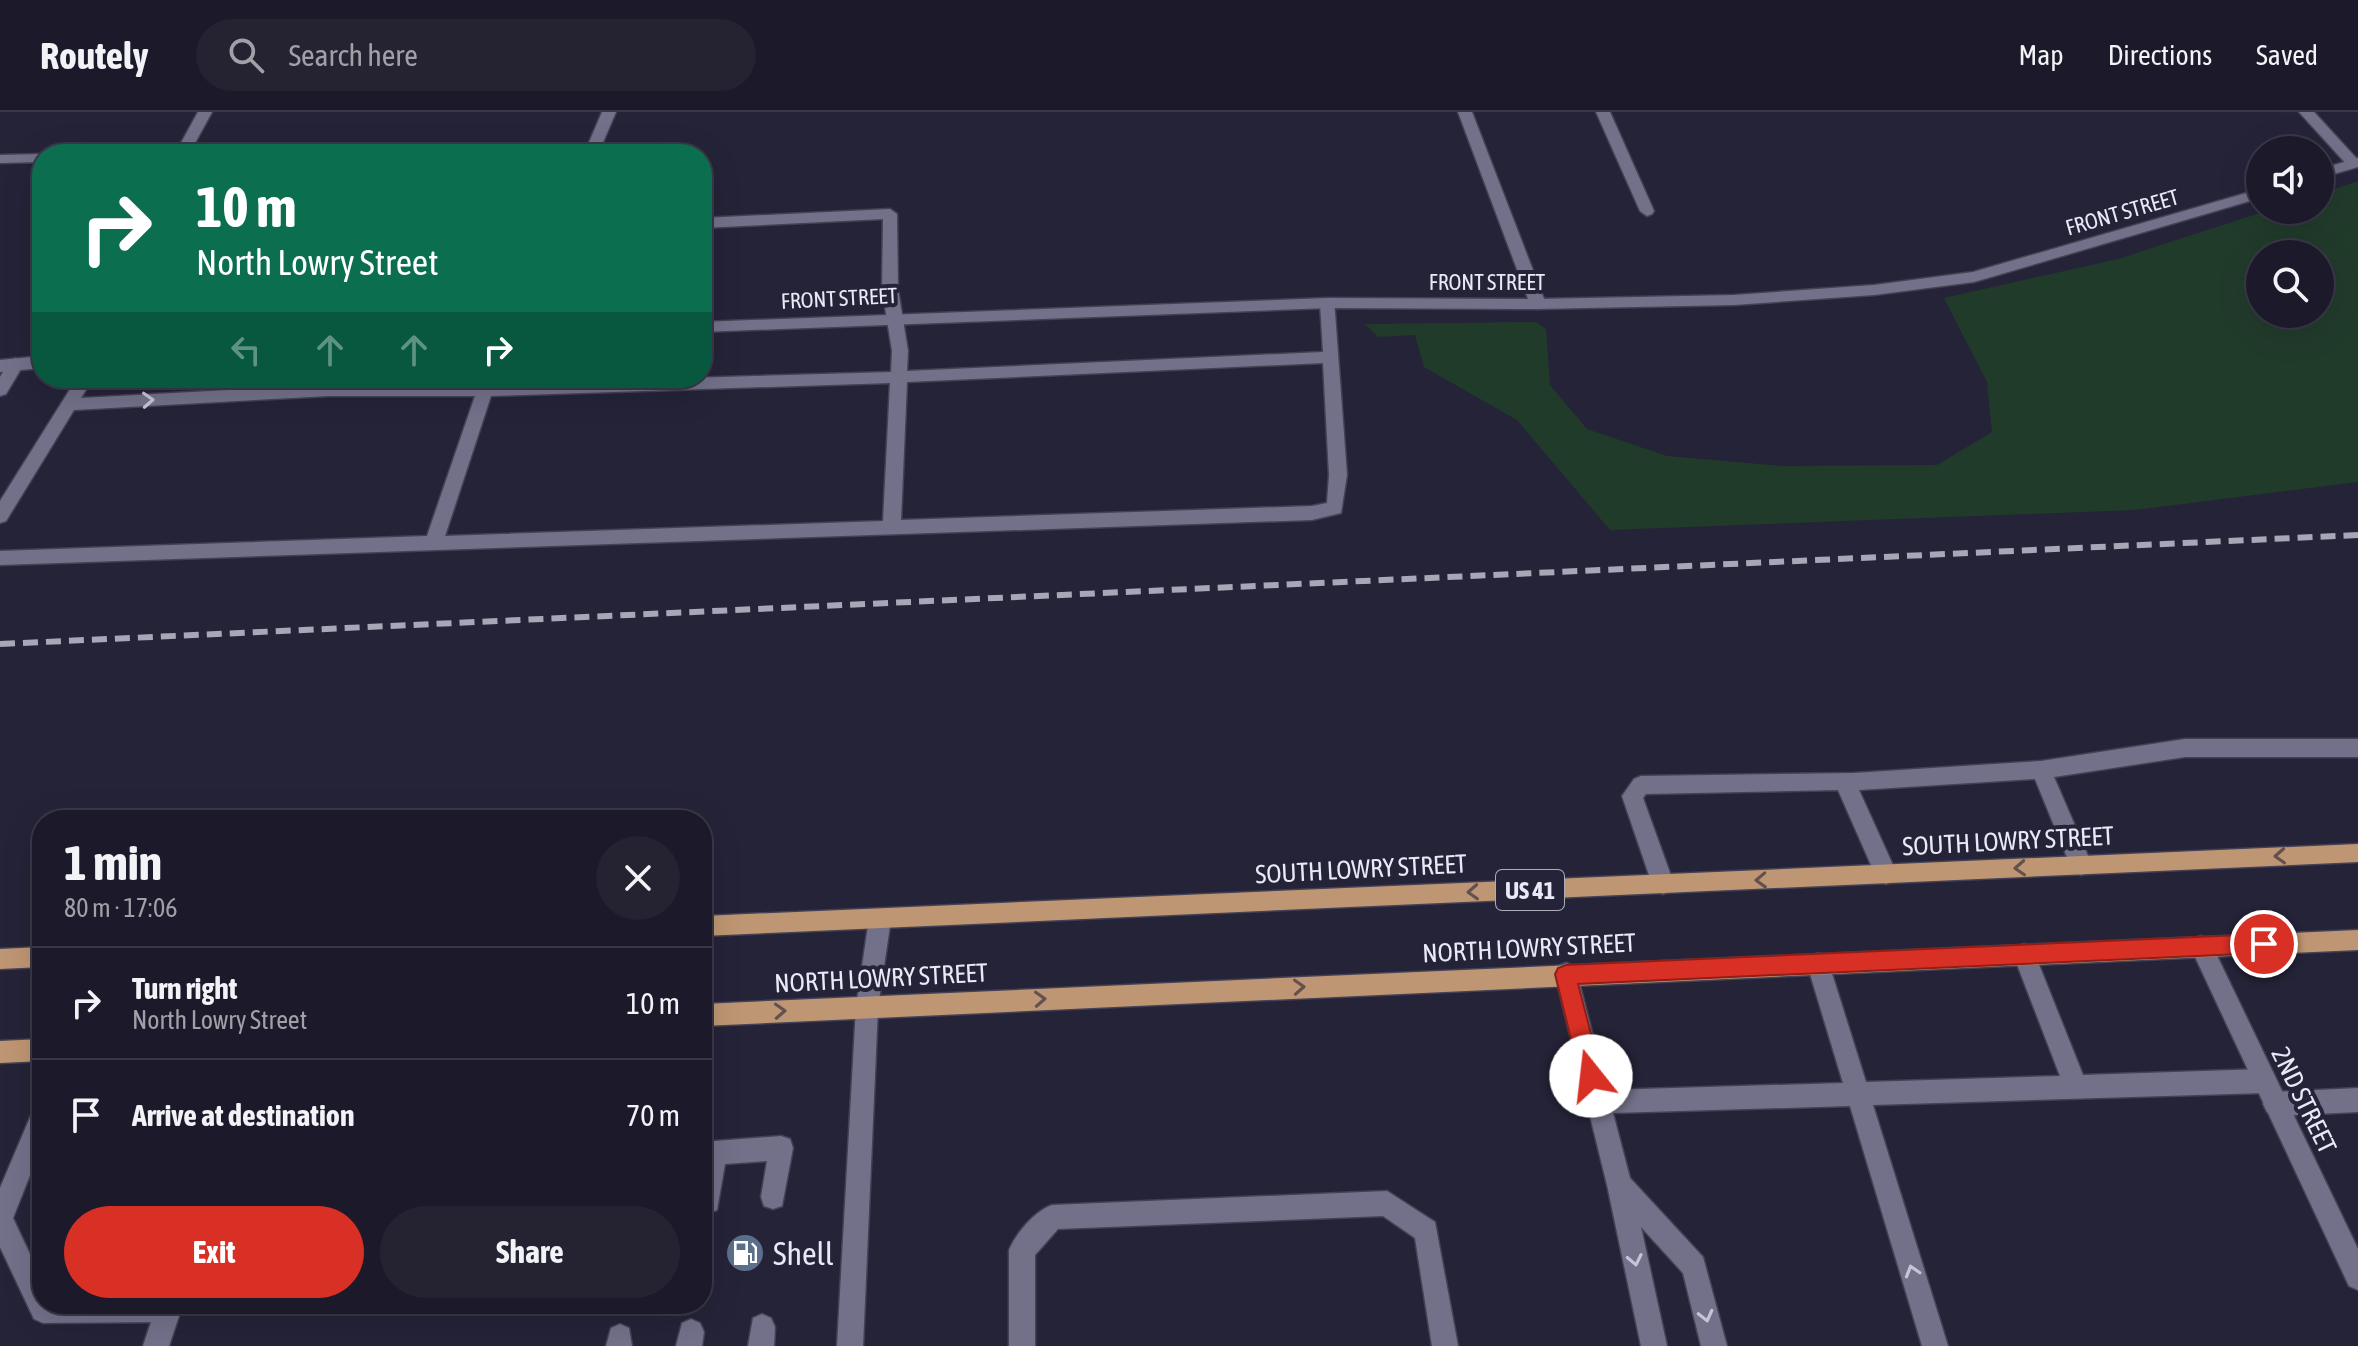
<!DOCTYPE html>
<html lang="en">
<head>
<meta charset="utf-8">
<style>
  body { margin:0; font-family:"Asap Condensed",sans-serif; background:#252332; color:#f1f3f6; height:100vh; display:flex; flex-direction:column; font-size:30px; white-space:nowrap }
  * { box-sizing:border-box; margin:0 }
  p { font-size:26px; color:#a0a1a8 }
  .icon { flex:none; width:44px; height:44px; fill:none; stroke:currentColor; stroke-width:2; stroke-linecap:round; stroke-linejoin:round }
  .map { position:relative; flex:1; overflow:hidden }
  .drawer { position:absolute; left:32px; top:698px; width:680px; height:504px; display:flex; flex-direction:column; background:#1c1a2a; border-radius:32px; box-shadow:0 8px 32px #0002,0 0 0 2px #3a3847 }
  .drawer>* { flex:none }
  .banner { position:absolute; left:32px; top:32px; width:680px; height:244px; border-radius:32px; box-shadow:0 8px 32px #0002,0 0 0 2px #3a3847; background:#0b6e4f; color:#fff; overflow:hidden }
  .fabs { position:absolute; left:2246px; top:24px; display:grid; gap:16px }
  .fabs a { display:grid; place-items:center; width:88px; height:88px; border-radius:50%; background:#1c1a2a; box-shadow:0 8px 32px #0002,0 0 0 2px #3a3847; font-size:40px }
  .pin { position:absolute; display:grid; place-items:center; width:68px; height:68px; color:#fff; margin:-34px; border:4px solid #fff; border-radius:50%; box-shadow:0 2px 8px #0007 }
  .me { position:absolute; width:88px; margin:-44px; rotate:344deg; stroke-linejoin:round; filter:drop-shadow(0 0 6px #0008) }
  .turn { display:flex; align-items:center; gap:28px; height:168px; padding:0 32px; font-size:36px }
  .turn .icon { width:104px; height:104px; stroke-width:2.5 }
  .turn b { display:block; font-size:56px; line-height:68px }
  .lanes { display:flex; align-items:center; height:76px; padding:0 32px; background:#0003; justify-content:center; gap:40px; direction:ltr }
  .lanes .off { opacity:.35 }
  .round { display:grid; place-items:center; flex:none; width:84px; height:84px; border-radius:42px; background:#252332 }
  .summary { display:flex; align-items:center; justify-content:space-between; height:136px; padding:0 32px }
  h1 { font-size:48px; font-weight:700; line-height:60px }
  .primary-button { display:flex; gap:16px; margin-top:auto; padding:16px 32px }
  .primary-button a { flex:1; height:92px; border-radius:48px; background:#d93025; color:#fff; font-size:32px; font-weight:700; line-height:92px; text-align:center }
  .primary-button a+a { background:#252332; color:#f1f3f6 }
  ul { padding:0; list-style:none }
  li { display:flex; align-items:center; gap:24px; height:112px; padding:0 32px; border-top:2px solid #3a3847 }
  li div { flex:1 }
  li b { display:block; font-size:30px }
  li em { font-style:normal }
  header { display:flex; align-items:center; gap:48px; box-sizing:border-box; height:112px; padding:0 40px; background:#1c1a2a; border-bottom:2px solid #3a3847 }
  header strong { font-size:38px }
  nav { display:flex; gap:44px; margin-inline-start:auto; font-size:28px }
  .search { width:560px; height:72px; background:#252332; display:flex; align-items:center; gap:20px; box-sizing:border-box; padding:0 28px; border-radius:44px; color:#a0a1a8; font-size:30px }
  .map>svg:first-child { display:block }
  .green { fill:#213b2b; fill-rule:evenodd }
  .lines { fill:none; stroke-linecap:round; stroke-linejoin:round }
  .service-casing { stroke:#434153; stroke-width:3 }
  .minor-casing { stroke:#434153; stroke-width:3 }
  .tertiary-casing { stroke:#434153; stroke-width:3 }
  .primary-casing { stroke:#434153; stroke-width:3 }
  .service { fill:#73718a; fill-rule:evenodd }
  .minor { fill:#73718a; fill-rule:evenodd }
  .tertiary { fill:#73718a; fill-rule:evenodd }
  .primary { fill:#bf9673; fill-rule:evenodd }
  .rail { stroke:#a8a7b7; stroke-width:6; stroke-dasharray:15 8; stroke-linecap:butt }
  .oneway { stroke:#c6c4d6 }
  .oneway2 { stroke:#635150 }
  .route { fill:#d93025; stroke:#8d1f18; stroke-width:2 }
  .labels { text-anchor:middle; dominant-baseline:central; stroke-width:8; stroke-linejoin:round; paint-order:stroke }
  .far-street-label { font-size:22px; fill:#e9e8f6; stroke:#252338 }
  .shield { fill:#252338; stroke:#aeadbd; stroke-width:2 }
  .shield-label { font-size:24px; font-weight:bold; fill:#e9e8f6 }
  .street-label { font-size:26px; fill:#e9e8f6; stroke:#252338 }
  .near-poi-label { font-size:32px; fill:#e9e8f6; stroke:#252338; text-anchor:start }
</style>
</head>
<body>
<header>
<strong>Routely</strong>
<div class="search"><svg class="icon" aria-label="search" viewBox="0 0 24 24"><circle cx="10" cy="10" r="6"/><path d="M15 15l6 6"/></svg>Search here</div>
<nav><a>Map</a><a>Directions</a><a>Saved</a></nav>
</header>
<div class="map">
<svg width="2358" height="1234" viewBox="0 0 2358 1234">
  <rect width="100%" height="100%" fill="#252338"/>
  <path class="green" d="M2358 69V370L2135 398 1610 418 1517 308 1424 255 1415 223 1378 225 1365 212 1536 210 1546 217 1550 273 1587 317 1667 344 1782 354 1937 353 1992 320 1987 270 1944 186 2118 147 2269 98H2320V82ZM2260 142H2320V202H2260Z"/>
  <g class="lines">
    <g class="service-casing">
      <g id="service">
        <path d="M602 0H616L598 42H584Z"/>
        <path d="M1596 0H1610L1654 99 1652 102 1647 104 1640 99Z"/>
        <path d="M182 37 188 42H147L154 38Z"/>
        <path d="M42 42V50L0 51V43Z"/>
        <path d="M890 97 897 102 898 177 908 239 907 259 1323 240 1320 191 1322 187H1334L1347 363 1341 401 1312 408 0 453V439L427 424 475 284H329L74 298 6 409 0 411V389L77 266H93L81 286 323 273 326 266H342L340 272H485L891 260 892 239 882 177 883 107 702 116V106ZM1323 251 1329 363 1327 391 1312 394 901 408 907 270ZM890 271 883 409 445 424 491 284Z"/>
        <path d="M16 246 24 252 6 282 0 284V265L10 248Z"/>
        <path d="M2185 627H2358V645H2185L2054 665 2092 753 2089 760 2081 763 2073 760 2035 667 1859 678 1897 762 1894 769 1886 772 1878 769 1838 678 1646 682 1643 686 1674 772 1671 779 1663 782 1655 779 1652 772 1622 684 1634 667 1641 664 1854 661 2041 649Z"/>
        <path d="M2024 832 2032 835 2083 963 2264 957 2272 961 2276 969 2272 977 2264 981 1873 993 1948 1234H1922L1850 994 1613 1001 1630 1066 1703 1145 1727 1234H1701L1683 1161 1641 1115 1667 1234H1641L1607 1073 1555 862 1558 854 1566 851 1574 854 1577 862 1607 978 1843 971 1807 852 1810 845 1818 841 1826 845 1829 852 1866 970 2060 964 2013 842 2016 835Z"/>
        <path d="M2358 976V1000L2275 1004 2267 1000 2263 992 2267 984 2275 980Z"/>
        <path d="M42 992V1033L13 1106 42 1168V1192H179L181 1197 177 1206 168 1210 43 1211 34 1207 0 1135V1076L34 996Z"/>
        <path d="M781 1024 790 1027 793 1036 782 1094 773 1097 764 1094 761 1085 767 1049 725 1052 717 1098 708 1101 702 1099V1030Z"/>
        <path d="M1387 1079 1435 1110 1458 1234H1432L1415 1126 1383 1104 1058 1117 1035 1143V1234H1009V1138C1016 1121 1035 1099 1052 1093Z"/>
        <path d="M762 1202 771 1206 775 1215 774 1234H748L753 1206Z"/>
        <path d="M691 1207 700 1211 704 1220 702 1234H676L682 1211Z"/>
        <path d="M620 1212 629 1216 632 1234H606L611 1216Z"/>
      </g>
    </g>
    <g class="minor-casing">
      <g id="minor">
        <path d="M198 0H212L189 42H175Z"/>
        <path d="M1458 0H1472L1546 192 1544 196 1538 197 1530 192Z"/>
        <path d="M2299 0H2314L2358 48V55H2349Z"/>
        <path d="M880 797 888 800 891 807 878 895 863 1234H837L856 895 869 807 872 800Z"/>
        <path d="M2201 824 2209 827 2358 1137V1178L2349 1174 2190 834 2193 827Z"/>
        <path d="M157 1192H183L169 1234H143Z"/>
      </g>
    </g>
    <g class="tertiary-casing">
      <g id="tertiary">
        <path d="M2358 46V55L2320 66V57Z"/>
        <path d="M2260 77V86L1974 170 1874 183 1734 193 1538 197 1328 196 702 220V210L1328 186 1538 187 1734 183 1874 173 1973 160Z"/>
        <path d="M42 244V256L0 260V248Z"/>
      </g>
    </g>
    <g class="primary-casing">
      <g id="primary">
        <path d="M2358 732V750L702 824V804Z"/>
        <path d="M2358 818V838L702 914V892Z"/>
        <path d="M42 835V855L0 857V837Z"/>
        <path d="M42 927V949L0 951V929Z"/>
      </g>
    </g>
    <use href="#service" class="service"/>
    <use href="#minor" class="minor"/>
    <use href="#tertiary" class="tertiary"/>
    <use href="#primary" class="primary"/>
    <path class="rail" d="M0 532 2358 423"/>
  </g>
  <defs><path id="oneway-chevron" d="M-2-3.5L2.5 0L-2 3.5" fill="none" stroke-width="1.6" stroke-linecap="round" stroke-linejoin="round" transform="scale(2)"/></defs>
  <g class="oneway">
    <use href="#oneway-chevron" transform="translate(148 288) rotate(-3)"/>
    <use href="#oneway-chevron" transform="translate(1635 1148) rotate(78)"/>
    <use href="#oneway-chevron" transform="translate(1912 1159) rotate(-107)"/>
    <use href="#oneway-chevron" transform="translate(1706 1204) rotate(76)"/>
  </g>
  <g class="oneway2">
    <use href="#oneway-chevron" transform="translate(2280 744) rotate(177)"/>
    <use href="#oneway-chevron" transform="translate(2020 756) rotate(177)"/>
    <use href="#oneway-chevron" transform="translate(1761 768) rotate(178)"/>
    <use href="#oneway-chevron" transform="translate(1473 780) rotate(177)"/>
    <use href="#oneway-chevron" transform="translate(1299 875) rotate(-3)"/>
    <use href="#oneway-chevron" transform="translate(1040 887) rotate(-3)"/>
    <use href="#oneway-chevron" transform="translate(780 899) rotate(-3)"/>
  </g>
  <path class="route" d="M2264 822 2271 825 2274 832 2271 838 2264 841 1578 872 1602 964 1599 971 1591 974 1583 971 1580 964 1555 862 1558 856 1566 853Z"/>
  <defs>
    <g id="fuel-disc" transform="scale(2)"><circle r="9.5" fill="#5c6f8a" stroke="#252338"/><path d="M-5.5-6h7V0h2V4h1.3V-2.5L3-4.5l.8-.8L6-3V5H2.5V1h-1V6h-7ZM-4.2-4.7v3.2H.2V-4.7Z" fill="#fff"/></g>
  </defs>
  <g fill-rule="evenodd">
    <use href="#fuel-disc" x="745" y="1141"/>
  </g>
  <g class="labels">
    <g class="far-street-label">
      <text transform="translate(2122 100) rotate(-16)">FRONT STREET</text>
      <text x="1487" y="170">FRONT STREET</text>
      <text transform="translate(839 186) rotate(-3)">FRONT STREET</text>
    </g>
    <rect class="shield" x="1496" y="758" width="68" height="40" rx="6"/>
    <g class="shield-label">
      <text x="1530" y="778">US 41</text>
    </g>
    <g class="street-label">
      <text transform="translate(2008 729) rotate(-3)">SOUTH LOWRY STREET</text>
      <text transform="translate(1361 757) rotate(-3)">SOUTH LOWRY STREET</text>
      <text transform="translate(1529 836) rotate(-3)">NORTH LOWRY STREET</text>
      <text transform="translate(881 866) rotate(-3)">NORTH LOWRY STREET</text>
      <text transform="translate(2304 988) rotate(64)">2ND STREET</text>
    </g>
    <g class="near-poi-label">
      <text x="773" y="1141">Shell</text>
    </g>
  </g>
</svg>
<div class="fabs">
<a><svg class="icon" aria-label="sound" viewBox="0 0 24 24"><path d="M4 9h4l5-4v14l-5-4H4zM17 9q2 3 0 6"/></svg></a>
<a><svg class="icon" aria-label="search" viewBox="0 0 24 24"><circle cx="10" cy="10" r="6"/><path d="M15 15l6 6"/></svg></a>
</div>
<div class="pin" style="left:2264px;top:832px;background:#d93025"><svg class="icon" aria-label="arrive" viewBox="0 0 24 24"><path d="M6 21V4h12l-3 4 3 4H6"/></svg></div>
<svg class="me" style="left:1591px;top:964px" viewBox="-20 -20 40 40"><circle r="19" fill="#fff"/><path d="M0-13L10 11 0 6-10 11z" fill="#d93025"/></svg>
<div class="banner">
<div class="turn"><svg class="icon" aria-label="right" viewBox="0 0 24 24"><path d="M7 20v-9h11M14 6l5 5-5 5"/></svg><div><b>10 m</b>North Lowry Street</div></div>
<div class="lanes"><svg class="icon off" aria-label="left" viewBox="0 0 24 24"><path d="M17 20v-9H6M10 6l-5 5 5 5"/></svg><svg class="icon off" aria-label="ahead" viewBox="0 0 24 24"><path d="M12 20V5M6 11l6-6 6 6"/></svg><svg class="icon off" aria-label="ahead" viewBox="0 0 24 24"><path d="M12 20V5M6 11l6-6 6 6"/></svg><svg class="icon" aria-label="right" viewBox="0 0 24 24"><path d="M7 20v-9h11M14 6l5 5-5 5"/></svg></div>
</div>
<section class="drawer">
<div class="summary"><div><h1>1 min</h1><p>80 m · 17:06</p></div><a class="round"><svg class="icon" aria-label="close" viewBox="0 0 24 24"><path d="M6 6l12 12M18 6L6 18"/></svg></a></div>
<ul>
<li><svg class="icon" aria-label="right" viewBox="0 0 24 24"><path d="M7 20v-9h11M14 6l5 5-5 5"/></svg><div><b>Turn right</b><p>North Lowry Street</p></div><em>10 m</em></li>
<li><svg class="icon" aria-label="arrive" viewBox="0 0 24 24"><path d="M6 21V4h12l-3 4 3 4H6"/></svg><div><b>Arrive at destination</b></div><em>70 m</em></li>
</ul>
<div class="primary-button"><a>Exit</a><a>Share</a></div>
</section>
</div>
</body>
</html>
